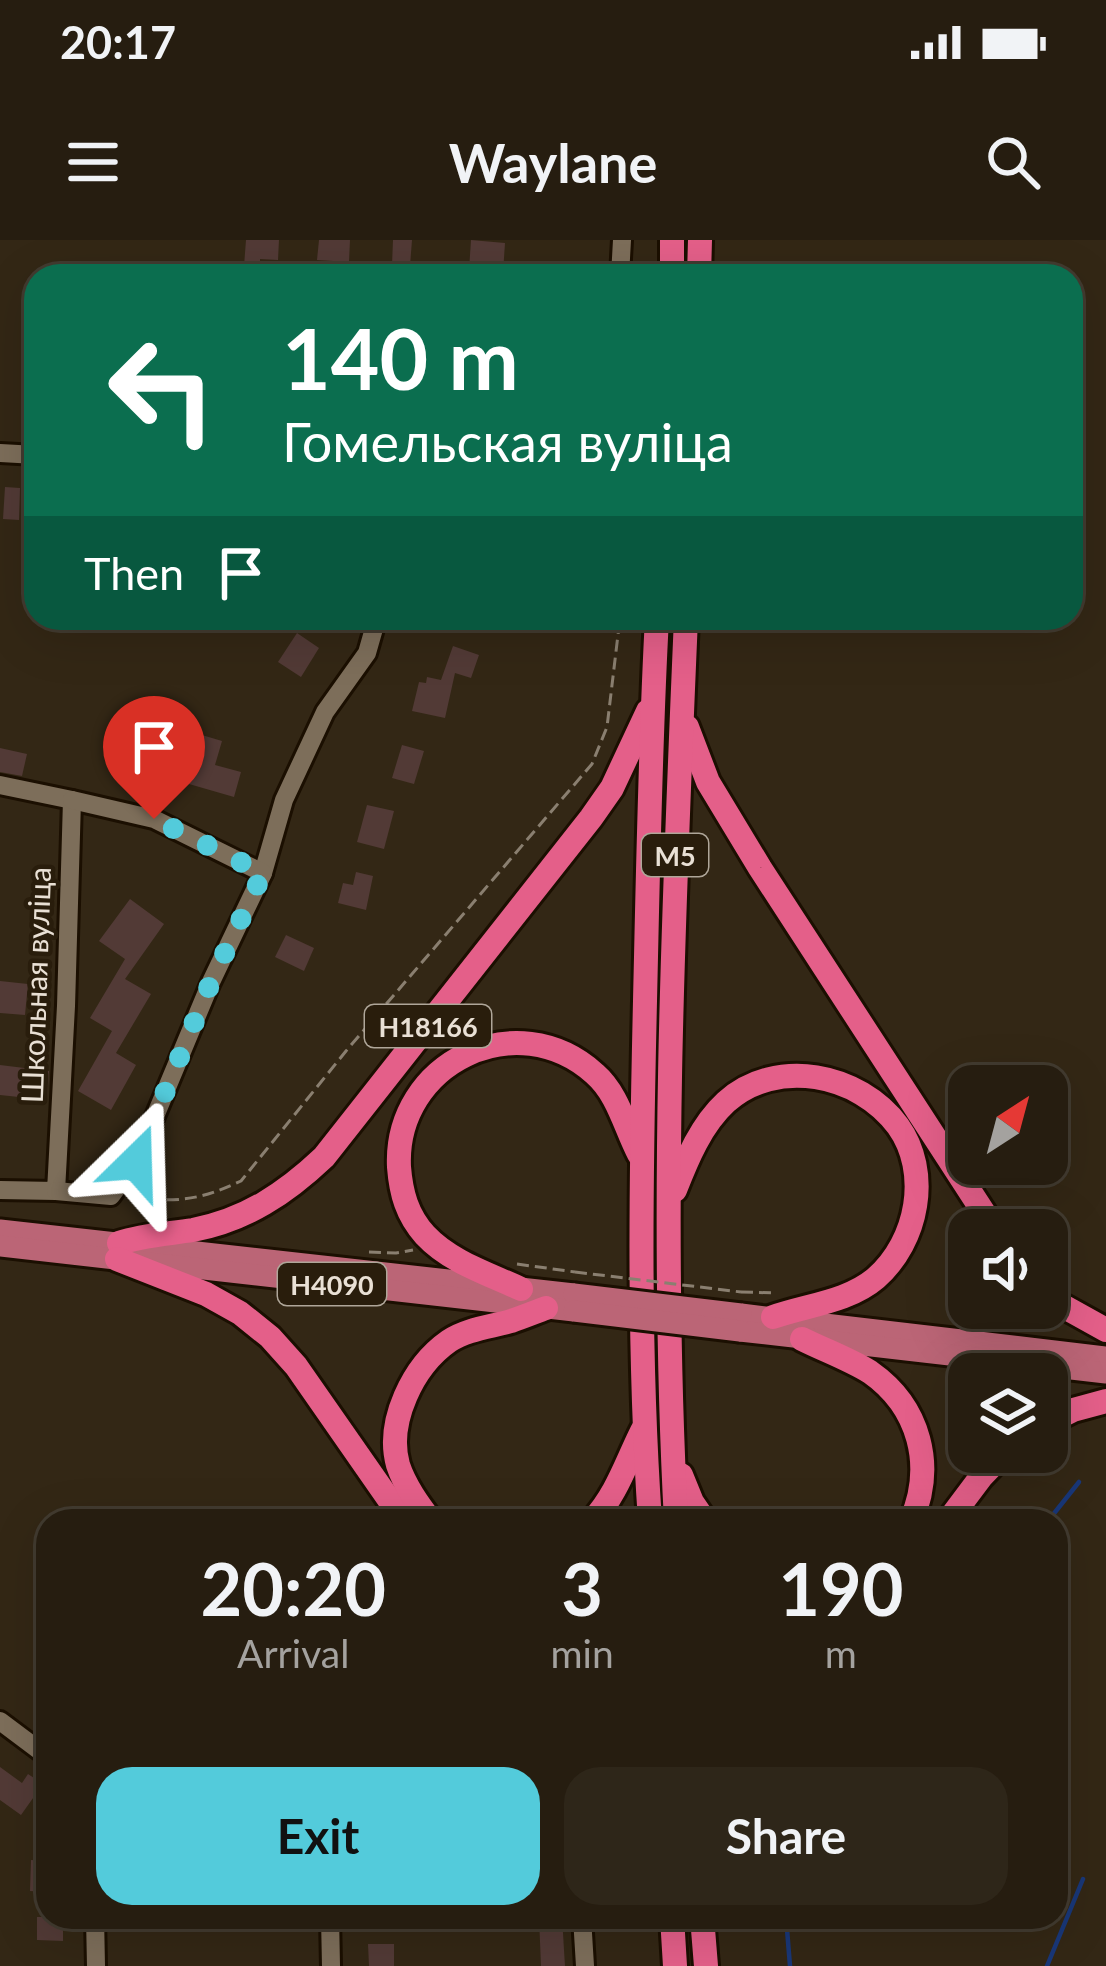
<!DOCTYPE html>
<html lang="en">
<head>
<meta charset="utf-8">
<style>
  body { margin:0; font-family:Lato,sans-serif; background:#2e2619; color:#f1f3f6; height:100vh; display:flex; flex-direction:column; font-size:45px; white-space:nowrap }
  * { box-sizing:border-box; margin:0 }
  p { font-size:39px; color:#a4a29f }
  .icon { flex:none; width:66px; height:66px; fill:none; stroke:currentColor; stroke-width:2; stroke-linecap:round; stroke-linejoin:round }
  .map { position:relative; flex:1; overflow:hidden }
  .panel { position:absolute; left:36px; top:1269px; width:1032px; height:420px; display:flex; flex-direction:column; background:#261d10; border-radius:36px; box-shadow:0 12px 48px #0002,0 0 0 3px #423b30 }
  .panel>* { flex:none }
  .banner { position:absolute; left:24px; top:24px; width:1059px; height:366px; border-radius:36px; box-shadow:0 12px 48px #0002,0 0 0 3px #423b30; background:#0b6e4f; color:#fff; overflow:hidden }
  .needle { width:78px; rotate:36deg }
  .tools { position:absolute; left:948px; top:825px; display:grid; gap:24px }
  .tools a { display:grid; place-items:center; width:120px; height:120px; border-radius:24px; background:#261d10; box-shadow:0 12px 48px #0002,0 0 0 3px #423b30; font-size:60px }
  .pin { position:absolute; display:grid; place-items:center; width:102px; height:102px; color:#fff; margin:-123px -51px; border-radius:50% 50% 50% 0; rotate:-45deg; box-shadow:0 0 12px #0007 }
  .pin .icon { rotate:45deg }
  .me { position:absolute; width:132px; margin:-66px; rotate:22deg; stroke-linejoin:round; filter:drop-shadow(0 0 9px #0008) }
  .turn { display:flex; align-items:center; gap:42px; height:252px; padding:0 60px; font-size:54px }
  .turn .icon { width:156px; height:156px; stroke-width:2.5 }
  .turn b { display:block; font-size:84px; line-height:102px }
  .then { display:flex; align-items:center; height:114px; padding:0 60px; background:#0003; gap:24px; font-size:45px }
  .eta { display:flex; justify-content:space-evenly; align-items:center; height:204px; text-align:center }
  .eta b { font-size:72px; font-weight:700; line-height:84px }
  .cta { display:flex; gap:24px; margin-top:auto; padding:24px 60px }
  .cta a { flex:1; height:138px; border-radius:36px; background:#53cbdb; color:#111; font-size:48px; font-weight:700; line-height:138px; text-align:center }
  .cta a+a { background:#2e2619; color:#f1f3f6 }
  .status { display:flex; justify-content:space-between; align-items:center; height:84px; padding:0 60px; background:#261d10; direction:ltr }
  .status svg { height:33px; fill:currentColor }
  header { display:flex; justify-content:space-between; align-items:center; height:156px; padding:0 60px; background:#261d10; font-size:54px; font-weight:700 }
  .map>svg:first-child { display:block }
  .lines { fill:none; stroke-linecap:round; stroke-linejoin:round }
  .stream { stroke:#193778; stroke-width:4.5 }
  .building { fill:#523a36 }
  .minor-casing { stroke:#1b0f01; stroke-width:24 }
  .major-casing { stroke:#1b0f01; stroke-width:27 }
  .highway-casing { stroke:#1b0f01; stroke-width:30 }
  .path { stroke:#8a7f70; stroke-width:3; stroke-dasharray:12 6; stroke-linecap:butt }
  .minor { stroke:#7d6e5a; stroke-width:18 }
  .major { stroke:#bb6576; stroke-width:21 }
  .highway { stroke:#e45f89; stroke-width:24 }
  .major-bridge-casing { stroke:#1b0f01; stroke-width:27; stroke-linecap:butt }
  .path-bridge { stroke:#8a7f70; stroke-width:3; stroke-dasharray:12 6; stroke-linecap:butt }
  .major-bridge { stroke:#bb6576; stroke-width:21 }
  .route { stroke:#53cbdb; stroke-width:21; stroke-dasharray:0 37.8 }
  .labels { text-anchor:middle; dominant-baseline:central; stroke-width:9; stroke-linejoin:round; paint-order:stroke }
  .shield { fill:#291d0c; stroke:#afa699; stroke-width:3 }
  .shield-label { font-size:27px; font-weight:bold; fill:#e9e0d5 }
  .street-label { font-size:30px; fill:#e9e0d5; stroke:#291d0c }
</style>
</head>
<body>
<div class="status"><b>20:17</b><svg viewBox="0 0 49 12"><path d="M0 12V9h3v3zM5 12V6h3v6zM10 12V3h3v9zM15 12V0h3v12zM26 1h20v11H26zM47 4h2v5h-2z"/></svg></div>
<header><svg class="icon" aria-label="menu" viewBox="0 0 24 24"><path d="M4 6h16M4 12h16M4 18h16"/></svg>Waylane<svg class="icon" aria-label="search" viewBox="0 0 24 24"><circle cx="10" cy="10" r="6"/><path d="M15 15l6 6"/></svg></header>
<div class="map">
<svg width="1106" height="1726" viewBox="0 0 1106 1726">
  <rect width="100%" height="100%" fill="#332715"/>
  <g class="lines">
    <g class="stream">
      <path d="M1048 1281 1079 1242"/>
      <path d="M786 1677 790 1726"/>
      <path d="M1047 1726 1083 1639"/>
    </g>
  </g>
  <g class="building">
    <path d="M246 0H279L278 20 260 19V27L244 26Z"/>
    <path d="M319 0H350L349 22 317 20Z"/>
    <path d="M393 0H412L410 26 392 25Z"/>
    <path d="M471 0 505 3 503 33 469 31Z"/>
    <path d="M5 247 20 248 19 280 3 279Z"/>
    <path d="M297 393 319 408 301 437 278 422Z"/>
    <path d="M453 406 479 415 471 438 455 433 445 478 412 471 419 442 426 443 427 437 441 440Z"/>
    <path d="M165 484 222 501 215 525 241 532 234 557 189 544 192 535 153 524Z"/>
    <path d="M402 505 424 511 414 544 392 538Z"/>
    <path d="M0 508 27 514 22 536 0 532Z"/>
    <path d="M367 565 394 571 384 609 357 602Z"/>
    <path d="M356 632 373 636 366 670 338 663 343 643 353 645Z"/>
    <path d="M130 659 164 684 125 739 151 754 116 813 136 825 111 870 78 851 112 791 90 778 125 719 99 701Z"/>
    <path d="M286 695 314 708 304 731 275 717Z"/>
    <path d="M0 741 28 744 25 775 0 773Z"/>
    <path d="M0 825 49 831 47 860 0 855Z"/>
    <path d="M0 1527 22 1543 28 1534 43 1544 21 1575 0 1560Z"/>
    <path d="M31 1620 48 1621V1645H45V1652L30 1651Z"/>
    <path d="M37 1677H63V1701L37 1700Z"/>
    <path d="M539 1677H562L565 1726H541Z"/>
    <path d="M368 1704H394V1726H369Z"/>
  </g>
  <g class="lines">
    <g class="minor-casing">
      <g id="minor">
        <path d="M620 36 622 0"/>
        <path d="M0 213 36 215"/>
        <path d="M0 545 72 560 66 766 56 951 0 950"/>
        <path d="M263 633 284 560 325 472 367 413 377 378"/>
        <path d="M56 951 111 956 136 922 211 742 263 633 154 579 72 560"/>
        <path d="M0 1481 48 1517"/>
        <path d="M95 1677 96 1726"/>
        <path d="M330 1677 331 1726"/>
        <path d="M582 1677 585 1726"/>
      </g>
    </g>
    <g class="major-casing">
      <g id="major">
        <path d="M0 990 574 1054"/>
        <path d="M0 1006 574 1071"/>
        <path d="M741 1074 1106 1117"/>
        <path d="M740 1091 1106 1133"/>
      </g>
    </g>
    <g class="highway-casing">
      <g id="highway">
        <path d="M672 36V0"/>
        <path d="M699 36 700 0"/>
        <path d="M687 487 708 542 760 628 995 990"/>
        <path d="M675 950C687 919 701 885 726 862 776 817 859 833 898 886 931 932 918 1001 876 1038 848 1062 807 1065 773 1077"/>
        <path d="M119 1003C144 995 168 994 193 990 246 980 286 953 324 917L591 578 612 548 648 471"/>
        <path d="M117 1019 206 1054 240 1073 270 1097 296 1126 404 1281"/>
        <path d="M521 1049C489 1034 450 1022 425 995 407 975 401 953 399 927 394 823 517 763 595 834 618 854 625 887 639 914"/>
        <path d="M1047 1052 1061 1065 1106 1090"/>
        <path d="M802 1099C824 1110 849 1119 870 1132 920 1167 935 1226 911 1281"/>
        <path d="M1047 1183 1073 1170 1106 1161"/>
        <path d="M681 1235 692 1262 705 1281"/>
        <path d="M431 1281C418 1264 405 1246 398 1225 386 1182 413 1126 449 1101 467 1089 490 1087 511 1081 523 1077 535 1072 546 1068"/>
        <path d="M592 1281C617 1254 626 1223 642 1191"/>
        <path d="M650 1281C638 1108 641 934 645 761 648 633 650 506 657 378"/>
        <path d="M676 1281C660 980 673 679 686 378"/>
        <path d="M948 1281 981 1237 1005 1212"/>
        <path d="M672 1677 675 1726"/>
        <path d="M702 1677 706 1726"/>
      </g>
    </g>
    <g class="path">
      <path d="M639 24 647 29 646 36"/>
      <path d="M131 958C178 962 198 961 241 941L346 811 592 524 607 487 620 378"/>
      <path d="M143 960 160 972"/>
      <path d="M369 1012 396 1013 413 1010"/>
      <path d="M517 1024 575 1032"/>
      <path d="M741 1052 776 1053"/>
    </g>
    <use href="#minor" class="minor"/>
    <use href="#major" class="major"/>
    <use href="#highway" class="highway"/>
    <g class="major-bridge-casing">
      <g id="major-bridge">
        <path d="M574 1054 741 1074"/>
        <path d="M574 1071 740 1091"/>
      </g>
    </g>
    <path class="path-bridge" d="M575 1032 741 1052"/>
    <use href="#major-bridge" class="major-bridge"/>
  </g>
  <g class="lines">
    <path class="route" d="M136 922 211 742 263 633 154 579"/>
  </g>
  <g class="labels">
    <g class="shield">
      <rect x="642" y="594" width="66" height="42" rx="9"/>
      <rect x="365" y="765" width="126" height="42" rx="9"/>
      <rect x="278" y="1023" width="108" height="42" rx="9"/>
    </g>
    <g class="shield-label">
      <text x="675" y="615">М5</text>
      <text x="428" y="786">Н18166</text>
      <text x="332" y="1044">Н4090</text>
    </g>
    <g class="street-label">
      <text transform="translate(35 745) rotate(-88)">Школьная вуліца</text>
    </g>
  </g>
</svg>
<div class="tools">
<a><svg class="needle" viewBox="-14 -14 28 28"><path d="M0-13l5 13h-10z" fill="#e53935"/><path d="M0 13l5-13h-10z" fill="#a4a29f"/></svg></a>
<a><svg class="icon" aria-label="sound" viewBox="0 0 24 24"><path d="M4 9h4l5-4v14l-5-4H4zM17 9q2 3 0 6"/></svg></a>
<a><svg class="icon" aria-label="layers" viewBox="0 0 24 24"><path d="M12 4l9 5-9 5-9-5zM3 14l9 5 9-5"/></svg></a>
</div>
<div class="pin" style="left:154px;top:579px;background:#d93025"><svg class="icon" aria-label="arrive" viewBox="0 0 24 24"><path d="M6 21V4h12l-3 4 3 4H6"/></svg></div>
<svg class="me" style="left:136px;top:922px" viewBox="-20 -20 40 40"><path d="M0-17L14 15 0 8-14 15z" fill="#53cbdb" stroke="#fff" stroke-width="4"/></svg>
<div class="banner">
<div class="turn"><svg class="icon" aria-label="left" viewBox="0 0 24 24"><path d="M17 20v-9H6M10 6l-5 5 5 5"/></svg><div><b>140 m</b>Гомельская вуліца</div></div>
<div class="then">Then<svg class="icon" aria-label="arrive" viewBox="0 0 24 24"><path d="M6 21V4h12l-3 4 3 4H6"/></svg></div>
</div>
<section class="panel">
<div class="eta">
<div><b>20:20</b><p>Arrival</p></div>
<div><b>3</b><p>min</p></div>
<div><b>190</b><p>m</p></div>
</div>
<div class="cta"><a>Exit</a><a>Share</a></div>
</section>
</div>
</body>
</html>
